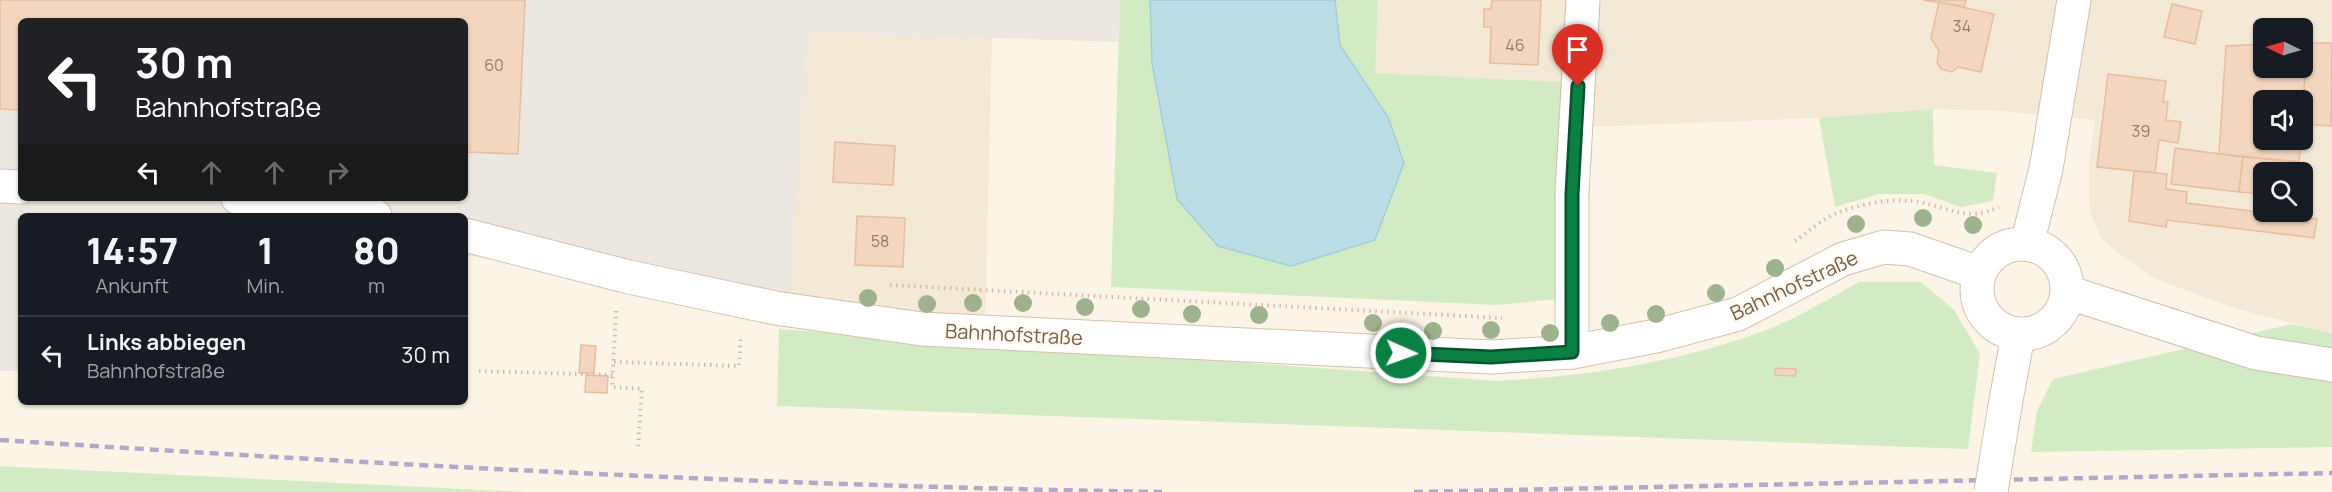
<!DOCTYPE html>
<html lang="de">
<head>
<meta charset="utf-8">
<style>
  body { margin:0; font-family:Manrope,sans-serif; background:#20242c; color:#f1f3f6; height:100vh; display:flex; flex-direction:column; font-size:22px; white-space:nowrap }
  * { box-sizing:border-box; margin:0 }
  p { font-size:20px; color:#9ea1a6 }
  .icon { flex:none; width:33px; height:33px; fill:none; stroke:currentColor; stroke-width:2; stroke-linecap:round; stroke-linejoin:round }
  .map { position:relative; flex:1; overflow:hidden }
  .sheet { position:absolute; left:18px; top:213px; width:450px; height:192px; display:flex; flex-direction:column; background:#171b24; border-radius:9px; box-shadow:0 2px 4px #0004 }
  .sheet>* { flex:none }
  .top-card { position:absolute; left:18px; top:18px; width:450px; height:183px; border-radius:9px; box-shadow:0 2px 4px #0004; background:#202124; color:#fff; overflow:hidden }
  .needle { width:39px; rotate:275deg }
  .tools { position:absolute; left:2253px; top:18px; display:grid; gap:12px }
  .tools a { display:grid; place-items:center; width:60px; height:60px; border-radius:9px; background:#171b24; box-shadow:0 2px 4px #0004; font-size:30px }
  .pin { position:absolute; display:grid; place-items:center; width:51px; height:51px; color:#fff; margin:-62px -26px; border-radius:50% 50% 50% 0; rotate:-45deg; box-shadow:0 0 6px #0007 }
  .pin .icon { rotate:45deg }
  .me { position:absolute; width:66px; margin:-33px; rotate:92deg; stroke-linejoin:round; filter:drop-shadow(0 0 4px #0008) }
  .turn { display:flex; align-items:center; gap:21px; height:126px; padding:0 18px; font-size:27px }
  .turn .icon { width:78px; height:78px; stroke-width:2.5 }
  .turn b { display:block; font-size:42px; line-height:51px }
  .lanes { display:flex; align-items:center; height:57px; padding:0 18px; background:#0003; justify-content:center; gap:30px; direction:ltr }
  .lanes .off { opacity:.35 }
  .eta { display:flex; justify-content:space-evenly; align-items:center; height:102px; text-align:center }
  .eta b { font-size:36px; font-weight:800; line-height:42px }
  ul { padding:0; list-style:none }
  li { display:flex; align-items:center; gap:18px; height:78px; padding:0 18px; border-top:2px solid #363941 }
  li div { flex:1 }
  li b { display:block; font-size:22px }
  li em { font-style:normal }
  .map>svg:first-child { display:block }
  .residential { fill:#f4e8d6; fill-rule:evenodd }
  .industrial { fill:#ede7e1; fill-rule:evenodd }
  .green { fill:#d3ebc5 }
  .water { fill:#bbdee6; stroke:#a2cdd8; stroke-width:1.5 }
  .building { fill:#f2d6bf; stroke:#e5bd9f; stroke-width:1.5 }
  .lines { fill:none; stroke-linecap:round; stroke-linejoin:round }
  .street-casing { stroke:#cfbead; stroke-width:35 }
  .secondary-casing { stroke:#d4c0ad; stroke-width:35 }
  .path { stroke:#d7b9a2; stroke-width:4; stroke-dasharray:1.5 4.5; stroke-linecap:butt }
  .street { stroke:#fff; stroke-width:33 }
  .secondary { stroke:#fff; stroke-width:33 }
  .rail { stroke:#b9a5c7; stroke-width:4.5; stroke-dasharray:9 6; stroke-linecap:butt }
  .secondary-bridge-casing { stroke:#d4c0ad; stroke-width:35; stroke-linecap:butt }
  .secondary-bridge { stroke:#fff; stroke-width:33 }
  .tree { fill:#9eb28d }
  .route-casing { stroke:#07532c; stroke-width:15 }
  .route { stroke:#0b8043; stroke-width:10 }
  .labels { text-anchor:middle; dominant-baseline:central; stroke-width:4.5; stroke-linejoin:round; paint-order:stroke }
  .number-label { font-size:16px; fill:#967b68 }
  .street-label { font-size:20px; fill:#775d4b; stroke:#fff9ee }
</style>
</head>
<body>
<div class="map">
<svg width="2332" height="492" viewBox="0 0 2332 492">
  <rect width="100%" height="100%" fill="#fcf5e7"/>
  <g class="residential">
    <path d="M1378 0H2332V333L2237 309 2153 278 2112 248 2102 239 2091 215 2089 200V163L2095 120 2002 111 1933 109 1819 118 1589 127 1591 77 1562 82 1374 73ZM2264 28H2302V68H2264ZM2264 100H2302V140H2264ZM2264 172H2302V212H2264Z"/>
    <path d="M807 32 992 38 985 324 789 306Z"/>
  </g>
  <path class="industrial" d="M0 0H1120L1118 42 807 32 789 306 534 259 465 256V216H21V371H0ZM21 21H465V198H21Z"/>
  <g class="green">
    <path d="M1120 0H1150L1152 63 1388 117 1340 45 1335 0H1378L1375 73 1562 82 1591 77 1558 299 1497 305 1111 287Z"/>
    <path d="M1933 109 1934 165 1997 173 1993 201 1961 207 1924 194H1879L1835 207 1819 118Z"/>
    <path d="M1859 282H1921L1954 310 1980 354 1968 449 777 406 779 329 1497 381C1587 376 1676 363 1761 332 1795 320 1828 299 1859 282Z"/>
    <path d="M2292 324 2332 333V447L2031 452 2037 411 2053 379Z"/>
    <path d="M0 466 523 492H0Z"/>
  </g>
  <path class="water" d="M1150 0H1335L1340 45 1388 117 1404 163 1375 240 1291 266 1218 246 1177 199 1152 63Z"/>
  <g class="building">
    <path d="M0 0H525L518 154 465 152V21H21V110L0 109Z"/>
    <path d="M1492 0H1541L1538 65 1490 63 1491 27H1484V9H1491Z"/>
    <path d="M1923 0H1966L1964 7Z"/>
    <path d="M1939 2 1994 14 1981 72 1958 67 1952 72 1941 69 1937 62 1939 51 1931 38Z"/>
    <path d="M2172 4 2202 11 2195 44 2164 37Z"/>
    <path d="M2302 43H2307L2302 119V100H2264V140H2301L2299 162 2219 154 2226 46 2264 44V68H2302Z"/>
    <path d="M2307 43H2332L2331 126 2302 124Z"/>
    <path d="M2108 74 2166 81 2163 102H2168L2166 120 2181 122 2178 143 2159 140 2155 173 2097 167Z"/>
    <path d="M835 142 895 146 893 185 833 182Z"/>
    <path d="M2175 148 2243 157 2239 192 2171 184Z"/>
    <path d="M2243 157 2299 162V172H2264V194L2239 192Z"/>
    <path d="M2134 171 2167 174 2166 189 2187 192 2186 203 2317 219 2314 238 2167 220 2166 227 2129 221Z"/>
    <path d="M857 216 905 218 903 267 855 265Z"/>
    <path d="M581 345 596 346 594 373H579Z"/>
    <path d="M1775 368 1796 369 1795 376 1775 375Z"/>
    <path d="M586 375 608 376 607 393 585 392Z"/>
  </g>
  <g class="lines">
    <g class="street-casing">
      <g id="street">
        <path d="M2027 244 2046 169 2074 0"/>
        <path d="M2067 292 2256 353 2332 365"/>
        <path d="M1572 352V193L1583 0"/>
      </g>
    </g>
    <g class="secondary-casing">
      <g id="secondary">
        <path d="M0 186 21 187"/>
        <path d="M238 198 375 216"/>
        <path d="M465 235 629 277 775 308 922 329 1491 357 1572 352 1656 336 1738 314 1843 259 1884 247 1910 249 1979 273"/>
        <circle cx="2022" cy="289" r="45"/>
        <path d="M2005 406 2018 335"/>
      </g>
    </g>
    <g class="path">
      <path d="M1795 241C1808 232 1822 219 1837 213 1861 204 1894 197 1919 202 1951 208 1966 222 1999 207"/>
      <path d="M890 285 1502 318"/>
      <path d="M616 311 612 387 642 389 638 450"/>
      <path d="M614 362 739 366 741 336"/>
      <path d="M479 371 613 375"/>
    </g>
    <use href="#street" class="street"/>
    <use href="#secondary" class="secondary"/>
    <g class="rail">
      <path d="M0 440C387 465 774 486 1162 492"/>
      <path d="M1414 492 2332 473"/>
    </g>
    <g class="secondary-bridge-casing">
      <path id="secondary-bridge" d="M1991 492 2005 406"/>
    </g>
    <use href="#secondary-bridge" class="secondary-bridge"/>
  </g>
  <g class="tree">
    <circle cx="1923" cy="218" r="9"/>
    <circle cx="1856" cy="224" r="9"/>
    <circle cx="1973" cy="225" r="9"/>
    <circle cx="1775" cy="268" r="9"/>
    <circle cx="1716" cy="293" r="9"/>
    <circle cx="868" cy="298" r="9"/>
    <circle cx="973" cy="303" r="9"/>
    <circle cx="1023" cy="303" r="9"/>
    <circle cx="927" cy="304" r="9"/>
    <circle cx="1085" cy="307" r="9"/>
    <circle cx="1141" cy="309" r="9"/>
    <circle cx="1192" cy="314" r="9"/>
    <circle cx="1656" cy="314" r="9"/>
    <circle cx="1259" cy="315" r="9"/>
    <circle cx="1373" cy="323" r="9"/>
    <circle cx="1610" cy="323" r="9"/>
    <circle cx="1491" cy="330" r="9"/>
    <circle cx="1433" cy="331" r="9"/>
    <circle cx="1550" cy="333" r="9"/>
  </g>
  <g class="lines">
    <g class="route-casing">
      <path id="route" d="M1401 353 1491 357 1572 352V194L1578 86"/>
    </g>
    <use href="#route" class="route"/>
  </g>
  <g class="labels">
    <g class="number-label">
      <text x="1962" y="26">34</text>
      <text x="1515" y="45">46</text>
      <text x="494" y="65">60</text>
      <text x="2141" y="131">39</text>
      <text x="880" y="241">58</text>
    </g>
    <g class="street-label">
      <text transform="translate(1794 285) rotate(-25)">Bahnhofstraße</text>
      <text transform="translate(1014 334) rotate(3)">Bahnhofstraße</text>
    </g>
  </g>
</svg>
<div class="tools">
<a><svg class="needle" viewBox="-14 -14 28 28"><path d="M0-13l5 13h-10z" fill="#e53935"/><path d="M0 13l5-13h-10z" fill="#9ea1a6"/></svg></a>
<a><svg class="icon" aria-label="sound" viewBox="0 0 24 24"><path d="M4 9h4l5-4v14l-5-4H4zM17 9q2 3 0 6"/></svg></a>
<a><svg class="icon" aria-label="search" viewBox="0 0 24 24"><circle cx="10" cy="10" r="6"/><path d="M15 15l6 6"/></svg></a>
</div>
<div class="pin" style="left:1578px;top:86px;background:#d93025"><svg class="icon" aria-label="arrive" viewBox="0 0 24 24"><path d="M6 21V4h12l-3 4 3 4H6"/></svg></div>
<svg class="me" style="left:1401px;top:353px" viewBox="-20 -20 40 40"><circle r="17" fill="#0b8043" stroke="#fff" stroke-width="3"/><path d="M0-11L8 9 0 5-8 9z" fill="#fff"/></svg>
<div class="top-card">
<div class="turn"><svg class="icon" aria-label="left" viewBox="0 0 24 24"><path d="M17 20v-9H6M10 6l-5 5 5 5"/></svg><div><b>30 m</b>Bahnhofstraße</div></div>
<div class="lanes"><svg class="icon" aria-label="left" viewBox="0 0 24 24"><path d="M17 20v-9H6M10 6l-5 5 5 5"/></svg><svg class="icon off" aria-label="ahead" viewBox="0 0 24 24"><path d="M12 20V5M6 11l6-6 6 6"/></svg><svg class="icon off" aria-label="ahead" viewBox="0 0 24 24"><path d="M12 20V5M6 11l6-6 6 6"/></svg><svg class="icon off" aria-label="right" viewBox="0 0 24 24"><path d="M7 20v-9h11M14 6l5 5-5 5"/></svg></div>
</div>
<section class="sheet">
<div class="eta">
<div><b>14:57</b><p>Ankunft</p></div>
<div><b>1</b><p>Min.</p></div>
<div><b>80</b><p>m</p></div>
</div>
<ul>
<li><svg class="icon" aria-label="left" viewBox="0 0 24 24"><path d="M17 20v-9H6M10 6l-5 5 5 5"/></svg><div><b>Links abbiegen</b><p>Bahnhofstraße</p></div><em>30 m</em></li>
</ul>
</section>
</div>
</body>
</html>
